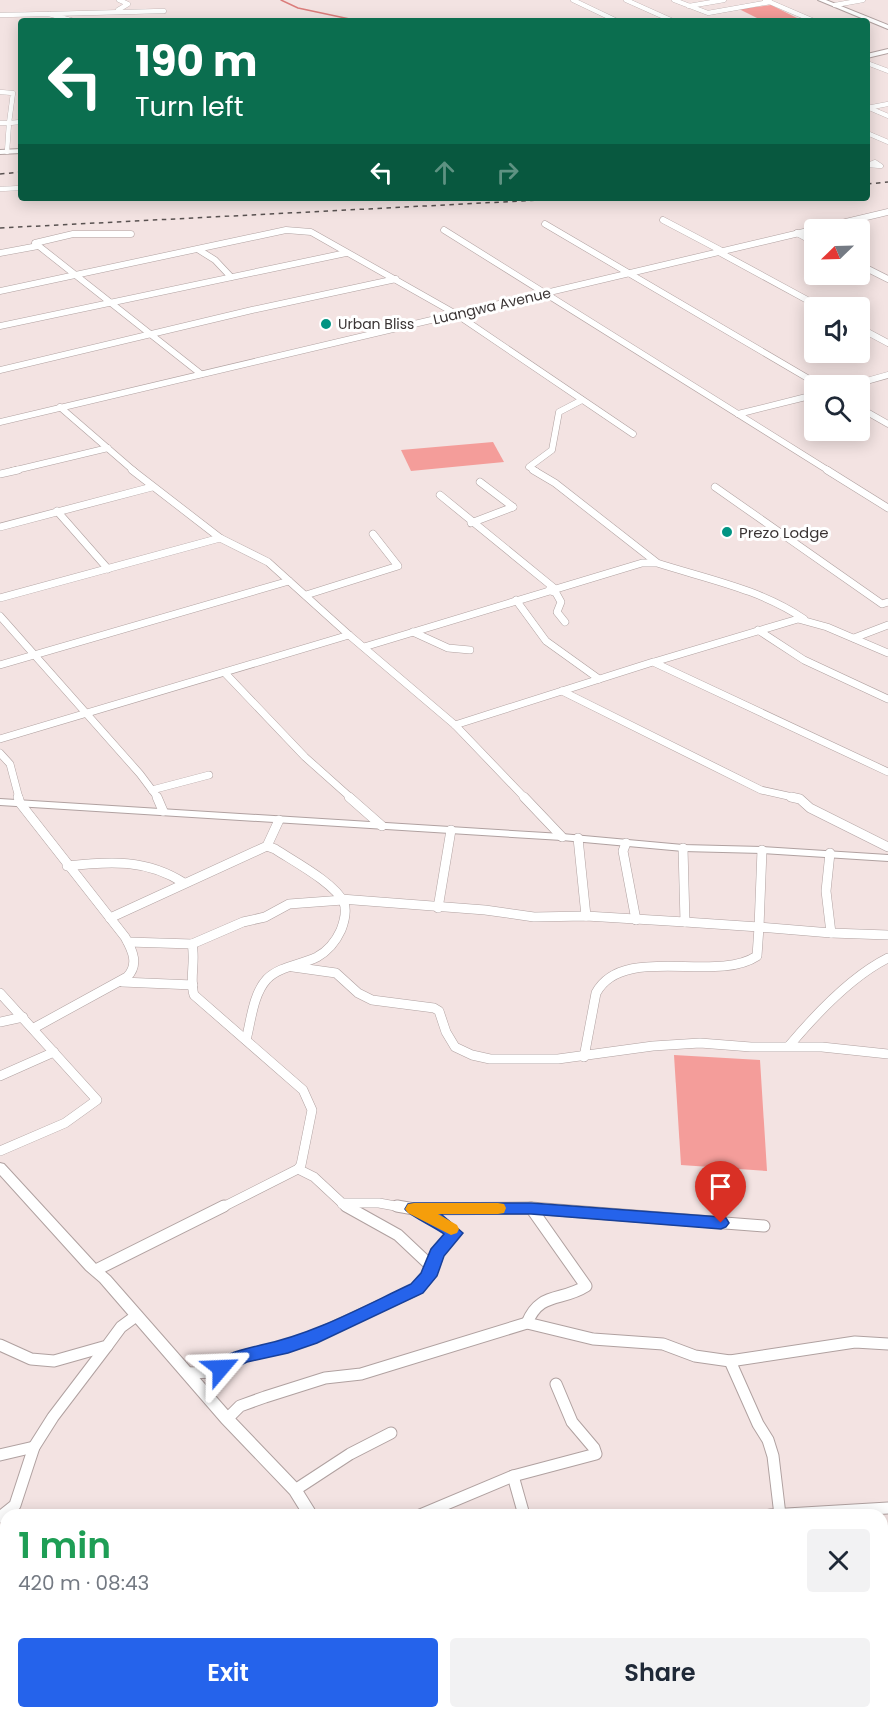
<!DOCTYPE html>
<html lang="en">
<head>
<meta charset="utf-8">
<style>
  body { margin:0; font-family:Poppins,sans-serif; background:#f2f2f3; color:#1f2937; height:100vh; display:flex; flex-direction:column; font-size:22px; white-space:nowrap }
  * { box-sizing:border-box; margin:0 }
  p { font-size:20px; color:#747a83 }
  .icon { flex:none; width:33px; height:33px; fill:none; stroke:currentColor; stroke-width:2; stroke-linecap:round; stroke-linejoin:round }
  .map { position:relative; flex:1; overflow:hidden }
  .details { position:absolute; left:0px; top:1509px; width:888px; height:210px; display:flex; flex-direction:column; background:#fff; border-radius:18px 18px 0 0; box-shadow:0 3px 15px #0003 }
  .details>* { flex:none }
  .top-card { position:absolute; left:18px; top:18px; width:852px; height:183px; border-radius:6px; box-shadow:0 3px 15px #0003; background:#0b6e4f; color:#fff; overflow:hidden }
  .needle { width:39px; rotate:247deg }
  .controls { position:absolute; left:804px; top:219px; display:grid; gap:12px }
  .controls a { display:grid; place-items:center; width:66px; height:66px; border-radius:6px; background:#fff; box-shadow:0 3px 15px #0003; font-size:30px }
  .pin { position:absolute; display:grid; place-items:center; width:51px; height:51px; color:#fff; margin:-62px -26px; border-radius:50% 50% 50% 0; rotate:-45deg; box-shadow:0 0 6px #0007 }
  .pin .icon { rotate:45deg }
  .me { position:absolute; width:66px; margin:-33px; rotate:64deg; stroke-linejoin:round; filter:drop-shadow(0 0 4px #0008) }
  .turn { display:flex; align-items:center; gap:21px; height:126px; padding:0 18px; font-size:27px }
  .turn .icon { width:78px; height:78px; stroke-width:2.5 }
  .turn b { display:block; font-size:42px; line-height:51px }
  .lanes { display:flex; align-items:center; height:57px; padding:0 18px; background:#0003; justify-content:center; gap:30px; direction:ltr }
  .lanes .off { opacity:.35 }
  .round { display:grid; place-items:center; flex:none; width:63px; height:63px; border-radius:6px; background:#f2f2f3 }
  .head { display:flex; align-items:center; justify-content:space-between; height:102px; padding:0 18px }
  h1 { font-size:36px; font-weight:600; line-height:45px; color:#1e9e55 }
  .primary-button { display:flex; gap:12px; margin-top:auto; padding:12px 18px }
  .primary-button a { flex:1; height:69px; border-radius:6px; background:#2563eb; color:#fff; font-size:24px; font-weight:600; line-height:69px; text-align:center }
  .primary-button a+a { background:#f2f2f3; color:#1f2937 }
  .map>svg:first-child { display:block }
  .green { fill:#f49d9a }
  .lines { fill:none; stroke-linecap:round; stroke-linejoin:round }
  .stream { stroke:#db7d7b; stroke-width:1.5 }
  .minor-far4-casing { stroke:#b0a1a0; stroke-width:5 }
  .minor-far3-casing { stroke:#b0a1a0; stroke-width:7 }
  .minor-far2-casing { stroke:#b0a1a0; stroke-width:8 }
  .minor-far1-casing { stroke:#b0a1a0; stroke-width:10 }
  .minor-casing { stroke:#b0a1a0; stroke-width:13 }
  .tertiary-casing { stroke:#b0a1a0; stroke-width:2 }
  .secondary-casing { stroke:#b0a1a0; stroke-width:2 }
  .minor-far4 { stroke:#fff; stroke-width:4.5 }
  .minor-far3 { stroke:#fff; stroke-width:6 }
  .minor-far2 { stroke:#fff; stroke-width:7 }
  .minor-far1 { stroke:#fff; stroke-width:9 }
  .minor { stroke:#fff; stroke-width:11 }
  .tertiary { fill:#fff; fill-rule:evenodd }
  .secondary { fill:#fff; fill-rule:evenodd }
  .rail { stroke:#595251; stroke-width:1.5; stroke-dasharray:4.5 4.5; stroke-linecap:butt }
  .route { fill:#2563eb; stroke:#184099; stroke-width:1.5 }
  .slow { fill:#f59e0b }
  .poi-dot { fill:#019483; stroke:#fff; stroke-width:2 }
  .labels { text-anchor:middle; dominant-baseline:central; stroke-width:6; stroke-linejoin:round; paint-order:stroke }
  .far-street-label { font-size:14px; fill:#3a3434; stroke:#fff }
  .far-poi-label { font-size:14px; fill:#3a3434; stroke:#fff; text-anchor:start }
  .poi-label { font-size:15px; fill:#3a3434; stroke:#fff; text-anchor:start }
</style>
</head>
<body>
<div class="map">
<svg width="888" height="1719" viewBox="0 0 888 1719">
  <rect width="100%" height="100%" fill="#f3e3e2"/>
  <g class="green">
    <path d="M771 5 803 21H763L739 9Z"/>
    <path d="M493 442 504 462 411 471 401 450Z"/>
    <path d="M674 1055 760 1060 767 1171 681 1165Z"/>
  </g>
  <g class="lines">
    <path class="stream" d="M281 0 298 8 359 21"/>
    <g class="minor-far4-casing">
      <g id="minor-far4">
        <path d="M573 0 617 21"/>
        <path d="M626 0 673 21"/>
        <path d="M674 0 708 13 770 2"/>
        <path d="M765 0 814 21"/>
        <path d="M835 5 863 0"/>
        <path d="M689 6 724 0"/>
        <path d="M118 10 128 4 119 0"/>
        <path d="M49 14 164 11"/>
        <path d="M0 15 49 14 74 21"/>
        <path d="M867 63 888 71"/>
        <path d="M0 92 13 93 9 123H0"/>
        <path d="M867 107 888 116"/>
        <path d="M867 108 888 104"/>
        <path d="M867 133 888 142"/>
        <path d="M7 152 9 123 21 122"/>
        <path d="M875 162 881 166 868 165Z"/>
        <path d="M0 189 21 188"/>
      </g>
    </g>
    <g class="minor-far3-casing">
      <g id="minor-far3">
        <path d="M663 220 720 250"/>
        <path d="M545 224 821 386"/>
        <path d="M444 230 829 471"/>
        <path d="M797 233 814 242"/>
        <path d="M131 234H73L35 243 201 374"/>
        <path d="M199 250 215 260 231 277"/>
        <path d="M717 251 822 308"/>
        <path d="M0 253 38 246"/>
        <path d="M860 265 888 279"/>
        <path d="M0 291 286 230 311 232 456 314 633 434"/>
        <path d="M0 326 346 253"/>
        <path d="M860 328 888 343"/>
        <path d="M0 370 252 310 396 279"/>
        <path d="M849 386 888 375"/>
        <path d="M60 407 134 471"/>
        <path d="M860 408 888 424"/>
        <path d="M738 414 814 395"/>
        <path d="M0 422 888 212"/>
        <path d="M12 471 108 448"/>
        <path d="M536 471 529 467 552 450 559 412 582 400"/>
      </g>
    </g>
    <g class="minor-far2-casing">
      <g id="minor-far2">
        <path d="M132 470 220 538 268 562 349 635 455 725 525 798"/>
        <path d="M533 470 555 483 656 562"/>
        <path d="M827 470 888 508"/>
        <path d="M0 474 18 470"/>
        <path d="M480 482 513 507"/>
        <path d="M715 487 882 604 888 602"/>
        <path d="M440 495 554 588"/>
        <path d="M57 511 108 569"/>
        <path d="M471 523 513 507"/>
        <path d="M0 527 152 487"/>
        <path d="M549 590 556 593 561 602 557 612 565 622"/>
        <path d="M306 595 398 566 373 534"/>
        <path d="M0 598 220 538"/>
        <path d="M516 600 546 641 599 679"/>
        <path d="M0 616 140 774 158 798"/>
        <path d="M758 630 804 660 888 699"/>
        <path d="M413 632 448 648 470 650"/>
        <path d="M854 638 888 625"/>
        <path d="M364 647 642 563H657C707 579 760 589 804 619"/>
        <path d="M654 662 798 619 827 627 888 653"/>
        <path d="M0 665 289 581"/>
        <path d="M225 673 305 757 351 798"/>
        <path d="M562 691 761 790 797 798"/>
        <path d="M455 725 653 662 888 772"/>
        <path d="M0 739 349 635"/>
        <path d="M0 753 10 764 19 798"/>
        <path d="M152 790 209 775"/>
      </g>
    </g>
    <g class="minor-far1-casing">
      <g id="minor-far1">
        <path d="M18 797 20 803 125 937C133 951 139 965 127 977L34 1028"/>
        <path d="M157 797 163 811"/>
        <path d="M349 797 382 826"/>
        <path d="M524 797 562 837"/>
        <path d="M791 797 800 799 810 808 888 847"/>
        <path d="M578 838 586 916"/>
        <path d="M626 843 623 851 636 920"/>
        <path d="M67 866C110 861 147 859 184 883"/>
        <path d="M341 899 485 910 534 917 586 916 685 922 683 848"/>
        <path d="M438 908 451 830"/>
        <path d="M110 918 267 846 279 820"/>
        <path d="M685 922 759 927 762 850"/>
        <path d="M831 933 888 935"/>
        <path d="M128 942 192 944C196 961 189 979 194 995L303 1090 312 1110 301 1165 298 1169 221 1208"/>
        <path d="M192 944 243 922 265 917 289 904 343 900"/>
        <path d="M293 967 336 973 358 993 372 1000 434 1008 439 1011 446 1032 455 1047 472 1055 490 1059H558L653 1046 700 1043 751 1047H822L888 1054"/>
        <path d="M122 982 193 985"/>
        <path d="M0 993 97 1100 65 1123 0 1151"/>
        <path d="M0 1022 23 1017"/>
        <path d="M246 1040C251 1021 253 994 267 979 280 966 301 965 317 957 328 951 336 941 341 930 344 922 347 911 344 903 335 883 293 861 275 849L267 846"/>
        <path d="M789 1046C815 1015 852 976 888 958"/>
        <path d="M584 1057 596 993C623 943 715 984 757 956L759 927 831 933 826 891 830 853"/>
        <path d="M0 1076 54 1052"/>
        <path d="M298 1169 314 1177 342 1203H379L406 1208"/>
        <path d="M342 1204 349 1208"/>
      </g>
    </g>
    <g class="minor-casing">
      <g id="minor">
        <path d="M397 1206 414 1209 531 1208 764 1226"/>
        <path d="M417 1210 445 1225 454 1233 437 1253 432 1267"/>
        <path d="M96 1270 224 1206"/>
        <path d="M527 1323C540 1291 561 1302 586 1286L531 1208"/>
        <path d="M0 1345 31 1359 54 1361 107 1346 121 1327 136 1316"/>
        <path d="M188 1373 214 1372 243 1356 288 1346 310 1338 417 1289 429 1276 432 1267 398 1235 346 1206"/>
        <path d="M227 1419 240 1406 265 1397 325 1378 361 1374 527 1323 593 1339 663 1344 695 1356 730 1361"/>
        <path d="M0 1455 34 1447"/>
        <path d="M513 1476 524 1515"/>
        <path d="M295 1490 350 1454 391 1433"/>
        <path d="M420 1515 513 1476 596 1454 594 1448 572 1422 556 1384"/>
        <path d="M770 1515 888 1508"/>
        <path d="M780 1515 773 1456 768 1440 758 1424 730 1361 855 1342 888 1344"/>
        <path d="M0 1517 15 1505 34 1447 53 1417 107 1346"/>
        <path d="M882 1621 888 1620"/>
        <path d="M0 1630 6 1640"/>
        <path d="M33 1713 35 1719"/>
        <path d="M787 1713V1719"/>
        <path d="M397 1719 402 1713"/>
        <path d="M549 1719 561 1713"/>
      </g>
    </g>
    <g class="tertiary-casing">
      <g id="tertiary">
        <path d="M0 799 562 834 683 845 762 847 888 855V861L762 853 683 851 562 840 0 805Z"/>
        <path d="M0 1163 4 1164 96 1264 110 1276 232 1415 300 1486 318 1515H303L290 1494 222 1423 100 1282 86 1270 0 1175Z"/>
        <path d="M445 1713H464L467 1719H448Z"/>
      </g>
    </g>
    <g class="secondary-casing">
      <g id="secondary">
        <path d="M818 0H826L888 25V29Z"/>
        <path d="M888 49V53L867 58V54Z"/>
        <path d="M21 149V153L0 154V150Z"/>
      </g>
    </g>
    <use href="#minor-far4" class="minor-far4"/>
    <use href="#minor-far3" class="minor-far3"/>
    <use href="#minor-far2" class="minor-far2"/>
    <use href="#minor-far1" class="minor-far1"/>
    <use href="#minor" class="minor"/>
    <use href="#tertiary" class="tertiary"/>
    <use href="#secondary" class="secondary"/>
    <g class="rail">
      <path d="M0 174 21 172"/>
      <path d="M867 184 888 182"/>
      <path d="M0 228 579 198"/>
    </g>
  </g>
  <path class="route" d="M414 1203H531L721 1217 726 1218 729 1223 726 1227 721 1229 531 1214H441L463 1233 444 1256 437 1276 423 1293 317 1343 288 1353 247 1362 221 1375 215 1373 212 1368C220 1353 246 1349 261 1345 314 1334 362 1307 411 1284L421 1273 431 1249 444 1234C435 1227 410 1216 405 1209L408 1204Z"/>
  <path class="slow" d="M414 1203H498L504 1204 506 1208 504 1213 498 1214H438L457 1225 459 1229 457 1233 451 1235 408 1213 405 1209 408 1204Z"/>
  <g class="poi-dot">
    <circle cx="326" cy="324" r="6"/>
    <circle cx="727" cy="532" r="6"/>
  </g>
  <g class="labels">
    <g class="far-street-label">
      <text transform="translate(492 306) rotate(-13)">Luangwa Avenue</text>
    </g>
    <g class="far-poi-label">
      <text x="338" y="324">Urban Bliss</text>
    </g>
    <g class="poi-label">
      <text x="739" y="532">Prezo Lodge</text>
    </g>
  </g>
</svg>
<div class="controls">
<a><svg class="needle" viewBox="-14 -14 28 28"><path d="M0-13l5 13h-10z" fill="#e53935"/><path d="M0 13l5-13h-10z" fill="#747a83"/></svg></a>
<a><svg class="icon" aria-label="sound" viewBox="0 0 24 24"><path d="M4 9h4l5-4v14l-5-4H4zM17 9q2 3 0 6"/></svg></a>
<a><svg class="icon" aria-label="search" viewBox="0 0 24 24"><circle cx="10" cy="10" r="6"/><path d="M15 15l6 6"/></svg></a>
</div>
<div class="pin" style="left:721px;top:1223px;background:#d93025"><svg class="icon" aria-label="arrive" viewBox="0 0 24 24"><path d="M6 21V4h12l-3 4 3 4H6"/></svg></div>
<svg class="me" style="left:221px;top:1368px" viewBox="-20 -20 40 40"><path d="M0-17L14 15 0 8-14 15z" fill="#2563eb" stroke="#fff" stroke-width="4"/></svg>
<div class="top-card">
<div class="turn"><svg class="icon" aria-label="left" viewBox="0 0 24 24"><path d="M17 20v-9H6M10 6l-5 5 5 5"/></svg><div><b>190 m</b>Turn left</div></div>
<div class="lanes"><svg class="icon" aria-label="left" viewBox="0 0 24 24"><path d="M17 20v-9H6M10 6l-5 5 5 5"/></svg><svg class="icon off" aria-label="ahead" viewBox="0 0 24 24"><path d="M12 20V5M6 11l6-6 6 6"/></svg><svg class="icon off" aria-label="right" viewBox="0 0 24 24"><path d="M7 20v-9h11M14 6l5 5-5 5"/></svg></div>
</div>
<section class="details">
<div class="head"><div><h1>1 min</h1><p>420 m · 08:43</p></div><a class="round"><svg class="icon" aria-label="close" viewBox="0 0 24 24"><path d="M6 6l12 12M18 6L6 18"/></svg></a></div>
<div class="primary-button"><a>Exit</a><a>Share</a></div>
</section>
</div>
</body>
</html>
